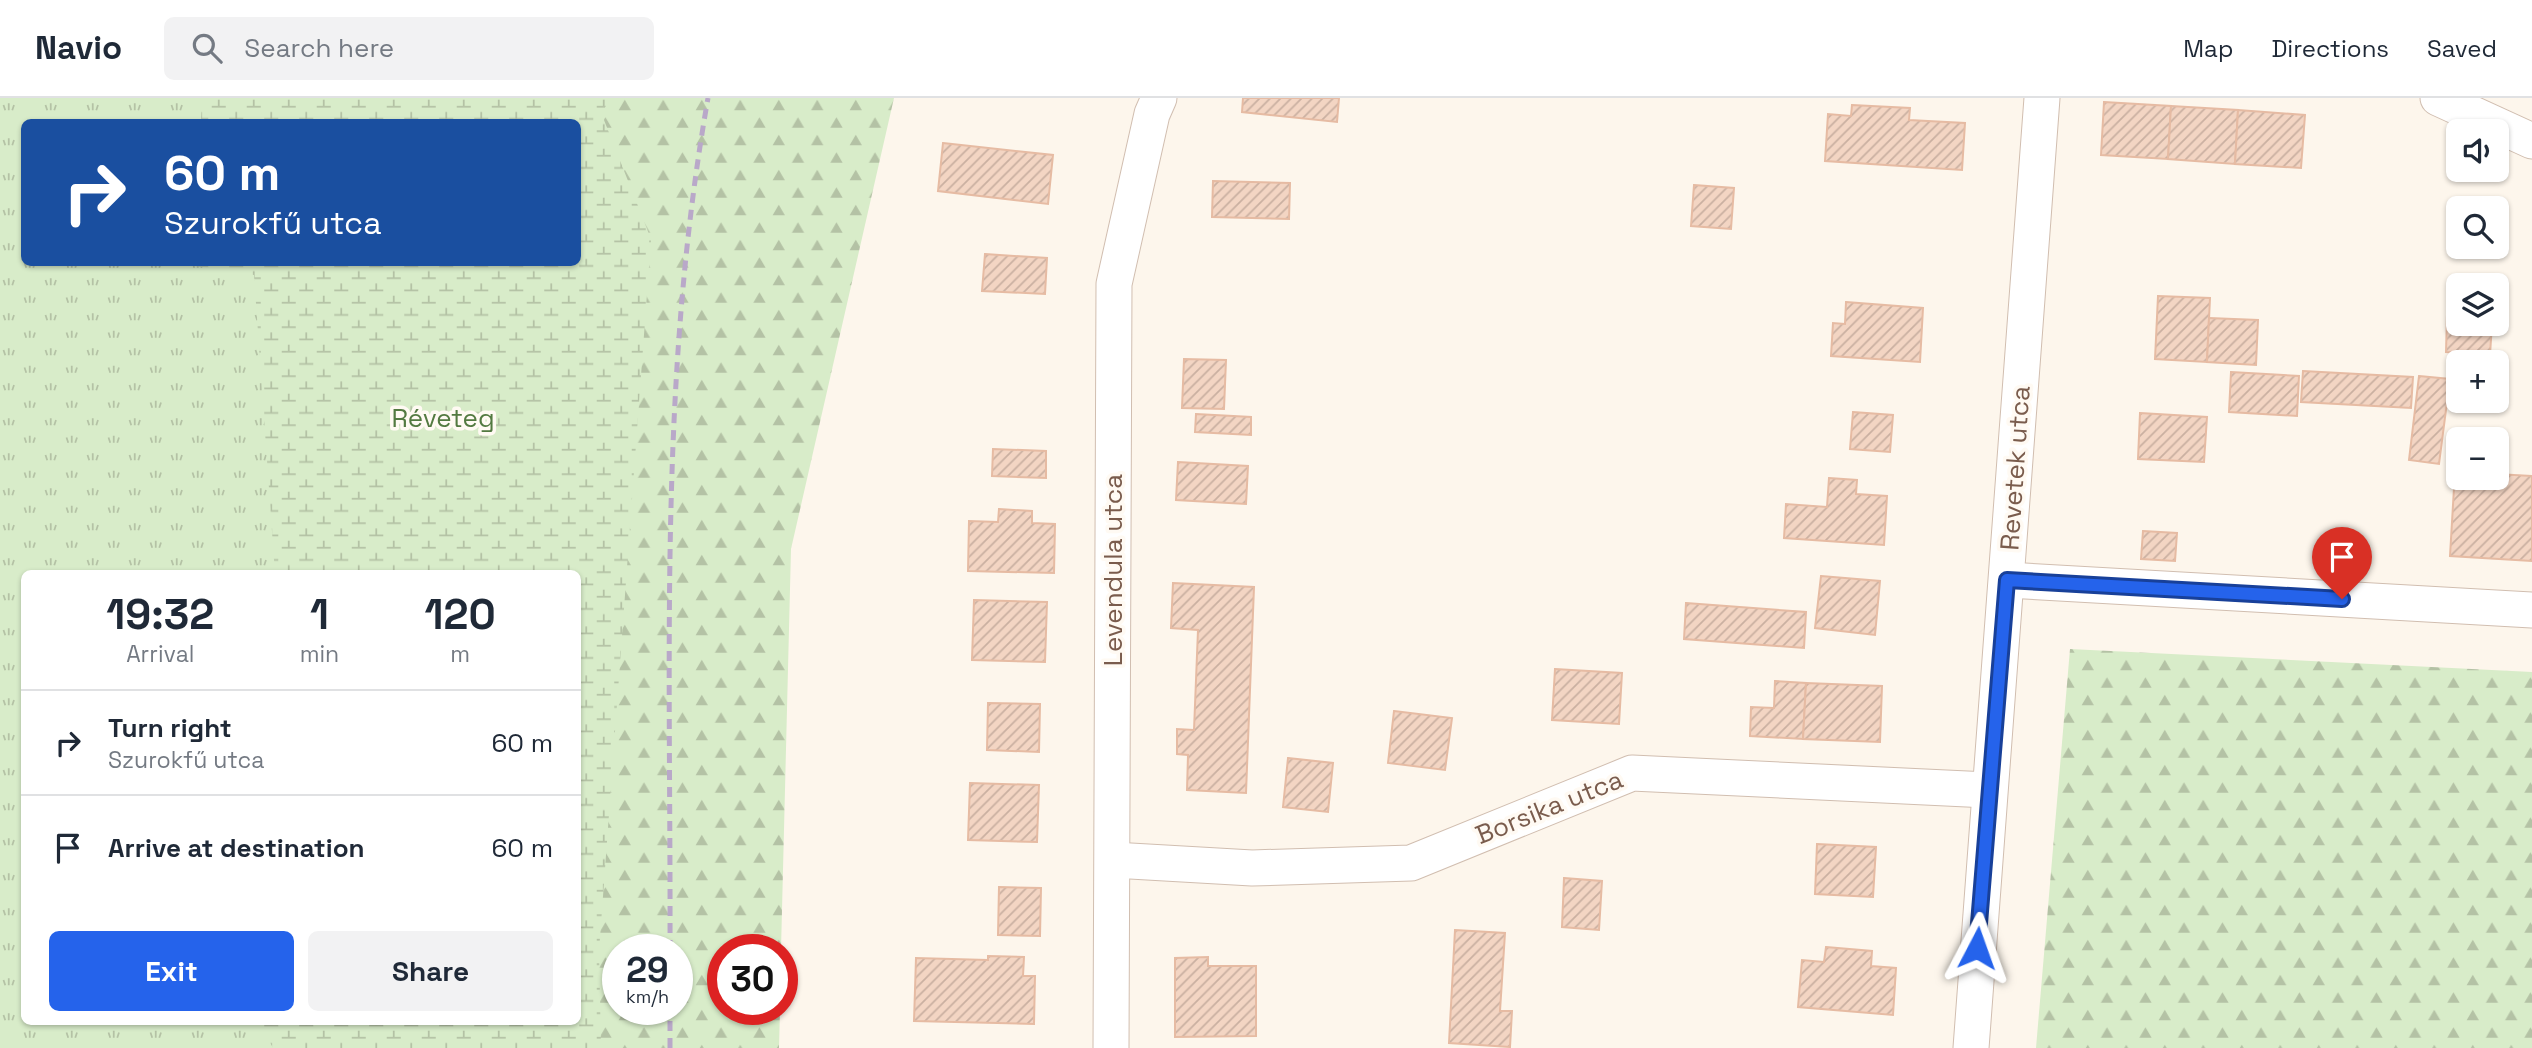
<!DOCTYPE html>
<html lang="en">
<head>
<meta charset="utf-8">
<style>
  body { margin:0; font-family:"Space Grotesk",sans-serif; background:#f2f2f3; color:#1f2937; height:100vh; display:flex; flex-direction:column; font-size:26px; white-space:nowrap }
  * { box-sizing:border-box; margin:0 }
  p { font-size:23px; color:#747a83 }
  .icon { flex:none; width:38px; height:38px; fill:none; stroke:currentColor; stroke-width:2; stroke-linecap:round; stroke-linejoin:round }
  .map { position:relative; flex:1; overflow:hidden }
  .side { position:absolute; left:21px; top:472px; width:560px; height:455px; display:flex; flex-direction:column; background:#fff; border-radius:10px; box-shadow:0 2px 5px #0004 }
  .side>* { flex:none }
  .top-card { position:absolute; left:21px; top:21px; width:560px; height:147px; border-radius:10px; box-shadow:0 2px 5px #0004; background:#1a4fa0; color:#fff; overflow:hidden }
  .buttons { position:absolute; left:2446px; top:21px; display:grid; gap:14px }
  .buttons a { display:grid; place-items:center; width:63px; height:63px; border-radius:10px; background:#fff; box-shadow:0 2px 5px #0004; font-size:35px }
  .speed { position:absolute; left:602px; top:836px; display:flex; gap:14px; font-size:35px; font-weight:700; text-align:center }
  .speed>* { display:grid; place-content:center; width:91px; height:91px; border-radius:50%; background:#fff; box-shadow:0 2px 5px #0004; line-height:1 }
  .speed small { font-size:18px; font-weight:400 }
  .speed .limit { border:10px solid #d22; background:#fff; color:#111 }
  .pin { position:absolute; display:grid; place-items:center; width:60px; height:60px; color:#fff; margin:-72px -30px; border-radius:50% 50% 50% 0; rotate:-45deg; box-shadow:0 0 7px #0007 }
  .pin .icon { rotate:45deg }
  .me { position:absolute; width:77px; margin:-38px; rotate:4deg; stroke-linejoin:round; filter:drop-shadow(0 0 5px #0008) }
  .turn { display:flex; align-items:center; gap:24px; height:147px; padding:0 28px; font-size:32px }
  .turn .icon { width:91px; height:91px; stroke-width:2.5 }
  .turn b { display:block; font-size:49px; line-height:60px }
  .eta { display:flex; justify-content:space-evenly; align-items:center; height:119px; text-align:center }
  .eta b { font-size:42px; font-weight:700; line-height:49px }
  .cta { display:flex; gap:14px; margin-top:auto; padding:14px 28px }
  .cta a { flex:1; height:80px; border-radius:10px; background:#2563eb; color:#fff; font-size:28px; font-weight:700; line-height:80px; text-align:center }
  .cta a+a { background:#f2f2f3; color:#1f2937 }
  ul { padding:0; list-style:none }
  li { display:flex; align-items:center; gap:21px; height:105px; padding:0 28px; border-top:2px solid #e0e1e3 }
  li div { flex:1 }
  li b { display:block; font-size:26px }
  li em { font-style:normal }
  header { display:flex; align-items:center; gap:42px; box-sizing:border-box; height:98px; padding:0 35px; background:#fff; border-bottom:2px solid #e0e1e3 }
  header strong { font-size:33px }
  nav { display:flex; gap:38px; margin-inline-start:auto; font-size:24px }
  .search { width:490px; height:63px; background:#f2f2f3; display:flex; align-items:center; gap:18px; box-sizing:border-box; padding:0 24px; border-radius:10px; color:#747a83; font-size:26px }
  .map>svg:first-child { display:block }
  .grass { fill:url(#grass-tufts) }
  .forest { fill:url(#forest-firs); fill-rule:evenodd }
  .wetland { fill:url(#wetland-marsh) }
  .building { fill:url(#building-hatch); stroke:#e6bba3; stroke-width:2 }
  .lines { fill:none; stroke-linecap:round; stroke-linejoin:round }
  .street-casing { stroke:#d1beb0; stroke-width:37 }
  .street { stroke:#fff; stroke-width:35 }
  .rail { stroke:#b9a8c9; stroke-width:5; stroke-dasharray:10 7; stroke-linecap:butt }
  .route-casing { stroke:#184099; stroke-width:18 }
  .route { stroke:#2563eb; stroke-width:12 }
  .labels { text-anchor:middle; dominant-baseline:central; stroke-width:7; stroke-linejoin:round; paint-order:stroke }
  .park-label { font-size:26px; fill:#537a41; stroke:#fffaf3 }
  .street-label { font-size:26px; fill:#7a5c4d; stroke:#fffaf3 }
</style>
</head>
<body>
<header>
<strong>Navio</strong>
<div class="search"><svg class="icon" aria-label="search" viewBox="0 0 24 24"><circle cx="10" cy="10" r="6"/><path d="M15 15l6 6"/></svg>Search here</div>
<nav><a>Map</a><a>Directions</a><a>Saved</a></nav>
</header>
<div class="map">
<svg width="2532" height="950" viewBox="0 0 2532 950">
  <defs>
    <pattern id="grass-tufts" width="24" height="20" patternUnits="userSpaceOnUse" patternTransform="scale(1.75)"><rect width="24" height="20" fill="#d8ecc9"/><path d="M3 7l-1-3M5 7V3M7 7l1-3M15 17l-1-3M17 17v-4M19 17l1-3" fill="none" stroke="#b4c2a5"/></pattern>
    <pattern id="forest-firs" width="22" height="20" patternUnits="userSpaceOnUse" patternTransform="scale(1.75)"><rect width="22" height="20" fill="#d8ecc9"/><path d="M5 1l3.5 6h-7zM16 11l3.5 6h-7z" fill="#b4c2a5"/></pattern>
    <pattern id="wetland-marsh" width="20" height="14" patternUnits="userSpaceOnUse" patternTransform="scale(1.75)"><rect width="20" height="14" fill="#d8ecc9"/><path d="M1 5h8M5 5V1M11 12h8M15 12V8" fill="none" stroke="#b4c2a5"/></pattern>
    <pattern id="building-hatch" width="6" height="6" patternUnits="userSpaceOnUse" patternTransform="scale(1.75)"><rect width="6" height="6" fill="#f3d5c3"/><path d="M-1 1l2-2M0 6l6-6M5 7l2-2" fill="none" stroke="#cab0a1"/></pattern>
  </defs>
  <rect width="100%" height="100%" fill="#fdf6ec"/>
  <path class="grass" d="M0 0H277L282 24H24V164L313 165 377 476H24V924H342L340 950H0Z"/>
  <g class="forest">
    <path d="M277 0H894L791 451 781 852H723V912H780L779 950H340L578 924V24ZM618 852H677V912H618Z"/>
    <path d="M2070 551 2532 574V950H2036Z"/>
  </g>
  <path class="wetland" d="M202 0H609L602 17 651 141 599 853 601 950H273L259 924H578V476H275L254 177 195 168V164H578V24H201Z"/>
  <g class="building">
    <path d="M1243 0H1339L1337 24 1242 14Z"/>
    <path d="M2104 4 2171 8 2168 61 2101 57Z"/>
    <path d="M1852 7 1910 10 1909 22 1965 25 1962 72 1825 63 1828 16 1851 18Z"/>
    <path d="M2171 8 2238 12 2235 66 2168 61Z"/>
    <path d="M2238 12 2305 17 2301 70 2235 66Z"/>
    <path d="M943 45 1053 57 1048 106 938 93Z"/>
    <path d="M1213 83 1290 85 1289 121 1212 119Z"/>
    <path d="M1694 87 1734 90 1731 131 1691 128Z"/>
    <path d="M985 156 1047 160 1045 196 982 193Z"/>
    <path d="M2158 198 2210 200 2207 264 2155 261Z"/>
    <path d="M1846 204 1923 210 1920 264 1831 258 1833 225 1845 226Z"/>
    <path d="M2447 216 2459 217V226H2492L2490 257 2446 254Z"/>
    <path d="M2209 220 2258 222 2256 267 2207 264Z"/>
    <path d="M1184 261 1226 262 1224 311 1182 310Z"/>
    <path d="M2303 273 2413 279 2411 310 2301 304Z"/>
    <path d="M2231 274 2299 278 2297 318 2229 314Z"/>
    <path d="M2419 278 2450 281 2439 366 2409 362Z"/>
    <path d="M1853 314 1893 317 1890 354 1850 351Z"/>
    <path d="M2140 315 2207 319 2204 364 2138 361Z"/>
    <path d="M1196 316 1251 319V337L1195 334Z"/>
    <path d="M993 351 1046 353V380L992 378Z"/>
    <path d="M1178 364 1248 368 1246 406 1176 402Z"/>
    <path d="M2455 373 2459 374V380H2497V376L2532 378V463L2450 458Z"/>
    <path d="M1829 380 1857 382 1856 396 1887 398 1884 447 1784 440 1786 406 1827 409Z"/>
    <path d="M999 411 1032 413V425L1055 426 1054 475 968 473 969 423 998 424Z"/>
    <path d="M2143 433 2177 435 2175 463 2141 461Z"/>
    <path d="M1821 478 1880 483 1875 537 1815 530Z"/>
    <path d="M1173 485 1254 489 1246 695 1187 692 1188 657 1177 656V631L1194 632 1198 532 1171 530Z"/>
    <path d="M974 502 1047 504 1045 564 972 562Z"/>
    <path d="M1686 505 1806 514 1804 550 1684 541Z"/>
    <path d="M1555 571 1622 575 1619 626 1552 622Z"/>
    <path d="M1775 583 1806 585 1803 641 1750 638 1751 609 1774 610Z"/>
    <path d="M1806 585 1882 588 1880 644 1803 641Z"/>
    <path d="M988 605 1040 606 1039 654 987 652Z"/>
    <path d="M1394 613 1452 620 1445 672 1388 665Z"/>
    <path d="M1288 660 1333 665 1328 714 1283 709Z"/>
    <path d="M970 685 1039 687 1037 744 968 742Z"/>
    <path d="M1817 746 1876 749 1873 799 1815 796Z"/>
    <path d="M1564 780 1602 783 1599 832 1562 829Z"/>
    <path d="M999 789 1041 790 1040 838 998 837Z"/>
    <path d="M1455 832 1505 835 1500 913H1512L1510 949 1449 945Z"/>
    <path d="M1826 849 1872 853 1871 868 1896 870 1893 917 1798 909 1802 862 1824 864Z"/>
    <path d="M988 858 1024 859 1023 878H1035L1034 926 914 923 916 860 988 862Z"/>
    <path d="M1208 859V868H1256V938L1175 939V860Z"/>
  </g>
  <g class="lines">
    <g class="street-casing">
      <g id="street">
        <path d="M2438 0 2532 43"/>
        <path d="M2007 482 2532 512"/>
        <path d="M1113 762 1252 770 1411 765 1632 675 1988 692"/>
        <path d="M1111 950 1114 186 1152 16 1159 0"/>
        <path d="M1971 950 2042 0"/>
      </g>
    </g>
    <use href="#street" class="street"/>
    <g class="rail">
      <path d="M670 852C671 568 658 281 708 0"/>
      <path d="M670 950V912"/>
    </g>
  </g>
  <g class="lines">
    <g class="route-casing">
      <path id="route" d="M1977 850 2007 482 2342 501"/>
    </g>
    <use href="#route" class="route"/>
  </g>
  <g class="labels">
    <g class="park-label">
      <text x="443" y="320">Réveteg</text>
    </g>
    <g class="street-label">
      <text transform="translate(2015 370) rotate(-86)">Revetek utca</text>
      <text transform="translate(1113 472) rotate(-90)">Levendula utca</text>
      <text transform="translate(1549 709) rotate(-22)">Borsika utca</text>
    </g>
  </g>
</svg>
<div class="buttons">
<a><svg class="icon" aria-label="sound" viewBox="0 0 24 24"><path d="M4 9h4l5-4v14l-5-4H4zM17 9q2 3 0 6"/></svg></a>
<a><svg class="icon" aria-label="search" viewBox="0 0 24 24"><circle cx="10" cy="10" r="6"/><path d="M15 15l6 6"/></svg></a>
<a><svg class="icon" aria-label="layers" viewBox="0 0 24 24"><path d="M12 4l9 5-9 5-9-5zM3 14l9 5 9-5"/></svg></a>
<a>+</a>
<a>−</a>
</div>
<div class="speed"><div>29<small>km/h</small></div><div class="limit">30</div></div>
<div class="pin" style="left:2342px;top:501px;background:#d93025"><svg class="icon" aria-label="arrive" viewBox="0 0 24 24"><path d="M6 21V4h12l-3 4 3 4H6"/></svg></div>
<svg class="me" style="left:1977px;top:850px" viewBox="-20 -20 40 40"><path d="M0-17L14 15 0 8-14 15z" fill="#2563eb" stroke="#fff" stroke-width="4"/></svg>
<div class="top-card">
<div class="turn"><svg class="icon" aria-label="right" viewBox="0 0 24 24"><path d="M7 20v-9h11M14 6l5 5-5 5"/></svg><div><b>60 m</b>Szurokfű utca</div></div>
</div>
<section class="side">
<div class="eta">
<div><b>19:32</b><p>Arrival</p></div>
<div><b>1</b><p>min</p></div>
<div><b>120</b><p>m</p></div>
</div>
<ul>
<li><svg class="icon" aria-label="right" viewBox="0 0 24 24"><path d="M7 20v-9h11M14 6l5 5-5 5"/></svg><div><b>Turn right</b><p>Szurokfű utca</p></div><em>60 m</em></li>
<li><svg class="icon" aria-label="arrive" viewBox="0 0 24 24"><path d="M6 21V4h12l-3 4 3 4H6"/></svg><div><b>Arrive at destination</b></div><em>60 m</em></li>
</ul>
<div class="cta"><a>Exit</a><a>Share</a></div>
</section>
</div>
</body>
</html>
